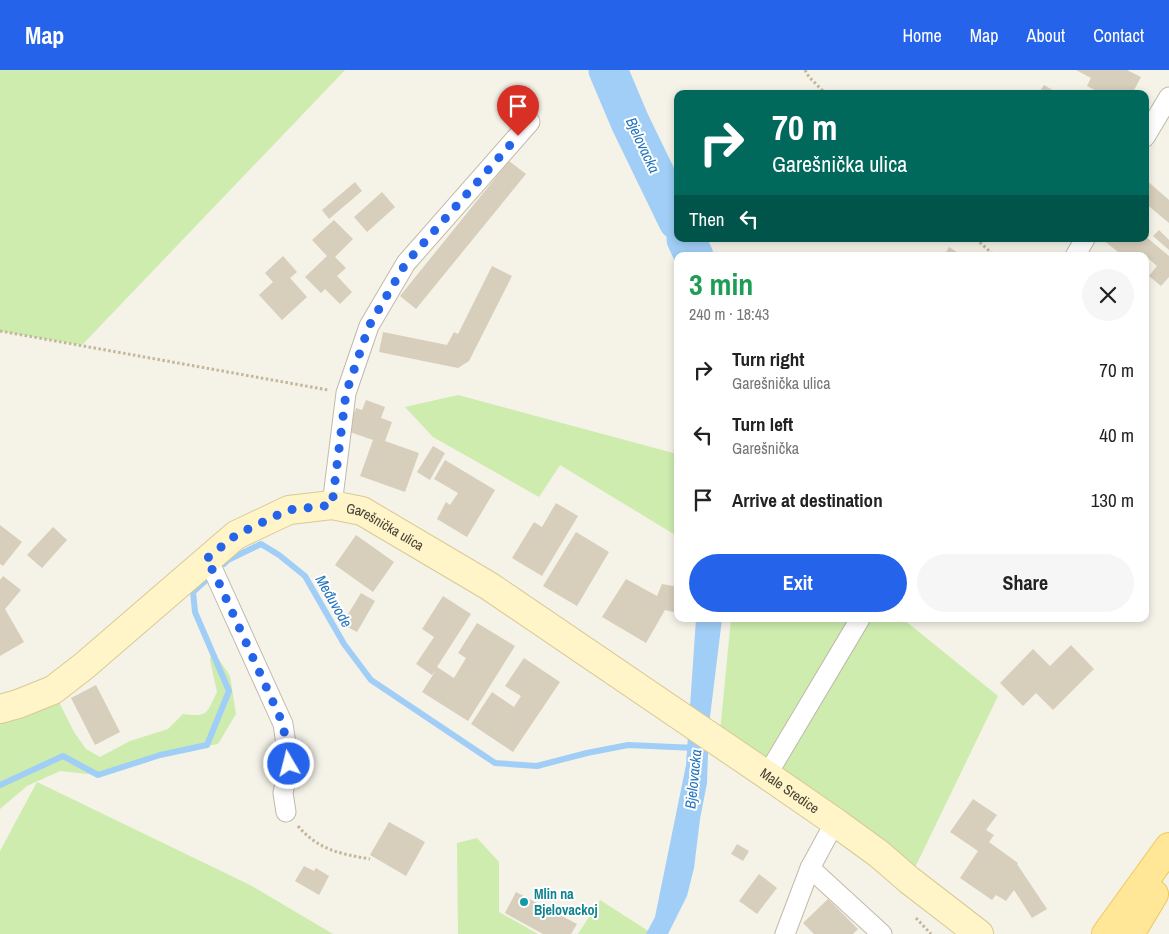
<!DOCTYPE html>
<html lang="en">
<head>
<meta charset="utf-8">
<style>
  body { margin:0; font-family:"Archivo Narrow",sans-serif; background:#f6f6f6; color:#222; height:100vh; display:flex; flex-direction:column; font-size:19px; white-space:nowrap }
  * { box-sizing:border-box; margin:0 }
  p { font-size:16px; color:#767676 }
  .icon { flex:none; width:28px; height:28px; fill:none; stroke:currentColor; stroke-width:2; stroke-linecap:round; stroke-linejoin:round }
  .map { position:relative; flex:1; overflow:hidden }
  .side { position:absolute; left:674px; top:182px; width:475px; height:370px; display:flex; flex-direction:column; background:#fff; border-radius:10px; box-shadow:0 2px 8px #0003 }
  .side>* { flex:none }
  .hud { position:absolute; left:674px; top:20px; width:475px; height:152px; border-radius:10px; box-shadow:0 2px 8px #0003; background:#00695c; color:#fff; overflow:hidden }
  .pin { position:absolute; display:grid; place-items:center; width:42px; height:42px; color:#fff; margin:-51px -21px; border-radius:50% 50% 50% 0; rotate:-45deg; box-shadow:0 0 5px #0007 }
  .pin .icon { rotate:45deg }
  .me { position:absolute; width:55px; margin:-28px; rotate:352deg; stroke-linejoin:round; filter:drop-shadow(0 0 4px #0008) }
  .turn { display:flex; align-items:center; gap:18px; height:105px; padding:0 15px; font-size:22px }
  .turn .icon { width:65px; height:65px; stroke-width:2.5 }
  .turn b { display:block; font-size:35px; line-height:42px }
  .then { display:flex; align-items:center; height:48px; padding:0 15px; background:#0003; gap:10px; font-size:19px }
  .round { display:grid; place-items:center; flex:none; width:52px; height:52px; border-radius:26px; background:#f6f6f6 }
  .head { display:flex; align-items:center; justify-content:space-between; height:85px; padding:0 15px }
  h1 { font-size:30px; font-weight:700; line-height:38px; color:#1e9e55 }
  .action { display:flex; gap:10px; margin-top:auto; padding:10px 15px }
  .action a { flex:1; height:58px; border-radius:30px; background:#2563eb; color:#fff; font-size:20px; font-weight:700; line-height:58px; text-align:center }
  .action a+a { background:#f6f6f6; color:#222 }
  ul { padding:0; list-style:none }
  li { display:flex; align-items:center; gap:15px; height:65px; padding:0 15px }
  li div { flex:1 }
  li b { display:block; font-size:19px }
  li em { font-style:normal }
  header { display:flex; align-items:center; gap:30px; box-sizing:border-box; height:70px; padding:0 25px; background:#2563eb; color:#fff }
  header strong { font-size:24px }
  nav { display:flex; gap:28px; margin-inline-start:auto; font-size:18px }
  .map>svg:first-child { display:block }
  .green { fill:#cdecae }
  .water { fill:#a0cef6 }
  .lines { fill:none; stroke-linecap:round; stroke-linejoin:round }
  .stream { stroke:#a0cef6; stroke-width:6 }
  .river { stroke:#a0cef6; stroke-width:39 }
  .building { fill:#d8cebc }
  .street-casing { stroke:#c1baa9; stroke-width:21 }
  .secondary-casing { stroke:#d8ca94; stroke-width:30 }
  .primary-casing { stroke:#edc95e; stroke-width:30 }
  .path { stroke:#c4b799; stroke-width:3; stroke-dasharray:2.5 2.5; stroke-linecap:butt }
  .street { stroke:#fff; stroke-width:19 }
  .secondary { stroke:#fff5c8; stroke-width:28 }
  .primary { stroke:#ffe797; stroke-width:28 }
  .route { stroke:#2563eb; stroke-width:9; stroke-dasharray:0 16.2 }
  .culture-dot { fill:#0f9aa8; stroke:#fff; stroke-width:2 }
  .labels { text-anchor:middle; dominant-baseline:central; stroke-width:4; stroke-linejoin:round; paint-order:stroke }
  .street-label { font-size:14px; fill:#494236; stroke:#fff }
  .culture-label { font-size:14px; font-weight:bold; fill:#0d838f; stroke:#fff; text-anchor:start }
  .water-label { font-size:15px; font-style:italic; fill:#2675be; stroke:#fff }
</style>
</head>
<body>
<header>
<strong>Map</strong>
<nav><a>Home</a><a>Map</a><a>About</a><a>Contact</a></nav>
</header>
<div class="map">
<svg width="1169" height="864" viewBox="0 0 1169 864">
  <rect width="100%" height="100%" fill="#f5f2e8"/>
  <g class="green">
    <path d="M0 0H345L82 275 0 261Z"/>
    <path d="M458 325 677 384V466L560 395 539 427 433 367 405 337Z"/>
    <path d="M731 549H903L998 626 909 810 719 672Z"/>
    <path d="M212 579 230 606 236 644 218 674 160 685 98 705 60 701 27 716 0 739V639L53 620 74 662 86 679 100 687 130 671 168 659 183 644C209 647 206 644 217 622L210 590Z"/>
    <path d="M37 712 250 815 333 864H0V781Z"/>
    <path d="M477 768 499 792V842L538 864H458L457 773Z"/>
    <path d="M600 830 653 864H578Z"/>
  </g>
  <path class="water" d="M696 549H722L709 655 707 713 700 749 694 798 687 826 668 864H646L655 847 686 695Z"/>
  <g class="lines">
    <g class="stream">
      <path d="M224 494 228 490 261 474 279 485 305 506 344 574 371 610 495 693 537 696 587 683 628 675 696 678"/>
      <path d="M0 715 63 686 98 705 160 685 207 675 229 621 195 542 193 522 213 504"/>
    </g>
    <g class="river">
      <path d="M608 0 630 52 678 151"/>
      <path d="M686 169 694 186"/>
    </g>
  </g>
  <g class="building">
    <path d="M1076 0H1127L1141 7 1132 24H1102L1087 16 1091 8Z"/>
    <path d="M1044 15 1059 24H1038Z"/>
    <path d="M509 91 526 104 416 239 400 226Z"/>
    <path d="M1145 109 1169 130V153L1145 133Z"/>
    <path d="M355 112 362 121 329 149 322 140Z"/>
    <path d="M382 122 395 137 367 162 354 147Z"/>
    <path d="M334 150 353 169 335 187 346 198 337 206 352 222 340 234 325 219 321 223 305 207 327 186 312 170Z"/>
    <path d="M1159 160 1169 170V180L1153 166Z"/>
    <path d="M1145 166 1169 186V207L1161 216 1149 206 1157 196 1142 183 1139 186H1123L1102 169H1145Z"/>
    <path d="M949 177 963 186H944Z"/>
    <path d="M283 186 297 202 290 208 307 227 282 250 259 225 273 212 265 203Z"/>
    <path d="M492 196 512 206 469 291 458 298 379 282 383 262 447 275 454 262 458 264Z"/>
    <path d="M366 330 385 337 381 348 392 352 385 371 419 383 405 422 360 406 373 370 347 361 356 338 362 340Z"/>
    <path d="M433 376 445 383 430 410 417 402Z"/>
    <path d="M445 390 495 420 467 467 437 449 446 432 450 435 458 423 434 409Z"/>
    <path d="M556 433 578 446 542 506 512 488 534 452 542 457Z"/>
    <path d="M0 455 22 472 3 496 0 494Z"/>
    <path d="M53 457 67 470 42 498 27 485Z"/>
    <path d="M576 462 609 482 577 536 543 516Z"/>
    <path d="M356 465 394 492 373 522 335 495Z"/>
    <path d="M3 506 21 520 5 539 24 572 0 586V510Z"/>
    <path d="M626 509 657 526 662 514 678 517 677 543 665 540 646 573 602 547Z"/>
    <path d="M361 523 375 531 357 562 342 554Z"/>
    <path d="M443 526 471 544 437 597 454 608 466 588 458 583 477 553 515 576 468 651 422 622 436 600 432 605 416 594 434 567 422 559Z"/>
    <path d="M1071 575 1094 599 1053 640 1036 623 1023 636 1000 613 1033 579 1050 596Z"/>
    <path d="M524 588 560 612 513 682 471 654 492 622 514 637 521 626 505 616Z"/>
    <path d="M96 615 120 662 95 675 71 628Z"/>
    <path d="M973 729 997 745 986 760 994 765 989 772 1018 793 1017 794 1047 839 1032 848 1014 820 1006 831 996 825 992 830 960 808 978 781 950 762Z"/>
    <path d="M389 752 425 772 406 806 370 785Z"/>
    <path d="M737 774 749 781 743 791 731 784Z"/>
    <path d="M304 796 314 801 316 798 329 806 319 825 295 811Z"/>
    <path d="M759 804 777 818 757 844 739 831Z"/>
    <path d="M516 822 577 854 571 864H543L505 843Z"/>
    <path d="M828 829 858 859 853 864H814L803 853Z"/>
  </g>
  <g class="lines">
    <g class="street-casing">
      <g id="street">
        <path d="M1145 67 1169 27"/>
        <path d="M1075 186 1085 169"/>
        <path d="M332 435 346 323 369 256 406 193 530 52"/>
        <path d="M205 490 214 502 283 654 289 694 283 723 286 742"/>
        <path d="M767 705 860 549"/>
        <path d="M810 798 882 864"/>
        <path d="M785 864 810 798 835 752"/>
      </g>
    </g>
    <g class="secondary-casing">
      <g id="secondary">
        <path id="s1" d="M0 639 18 634 53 620 84 596 236 465 289 440 332 435 362 441 489 516 767 705 835 752 879 784 909 810 979 864"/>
      </g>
    </g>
    <g class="primary-casing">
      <g id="primary">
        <path d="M1106 864 1169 777"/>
        <path d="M1130 864 1154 824"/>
      </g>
    </g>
    <g class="path">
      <path d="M805 0 809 7 826 24"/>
      <path d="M976 169 995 186"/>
      <path d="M0 261 328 320"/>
      <path d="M298 756C318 780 341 784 370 789"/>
      <path d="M916 848 931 864"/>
    </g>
    <use href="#street" class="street"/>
    <use href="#secondary" class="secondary"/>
    <use href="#primary" class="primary"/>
  </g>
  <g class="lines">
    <path class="route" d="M289 694 283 654 214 502 205 490 236 465 288 440 332 435 346 323 369 256 406 193 518 66"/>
  </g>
  <circle class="culture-dot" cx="524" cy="832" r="5"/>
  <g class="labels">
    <g class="street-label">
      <text stroke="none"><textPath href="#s1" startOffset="456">Garešnička ulica</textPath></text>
      <text stroke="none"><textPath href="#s1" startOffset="940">Male Sredice</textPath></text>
    </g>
    <g class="culture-label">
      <text x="534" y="824">Mlin na<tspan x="534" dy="16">Bjelovackoj</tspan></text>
    </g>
    <g class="water-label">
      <text transform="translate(643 75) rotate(65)">Bjelovacka</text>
      <text transform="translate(334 531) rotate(60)">Međuvode</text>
      <text transform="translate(693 709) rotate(-84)">Bjelovacka</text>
    </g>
  </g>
</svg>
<div class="pin" style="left:518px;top:66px;background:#d93025"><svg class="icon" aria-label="arrive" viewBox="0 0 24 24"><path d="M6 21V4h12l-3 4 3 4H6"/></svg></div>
<svg class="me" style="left:289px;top:694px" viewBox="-20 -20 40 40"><circle r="17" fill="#2563eb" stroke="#fff" stroke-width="3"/><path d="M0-11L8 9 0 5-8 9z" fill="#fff"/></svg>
<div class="hud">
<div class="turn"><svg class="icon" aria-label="right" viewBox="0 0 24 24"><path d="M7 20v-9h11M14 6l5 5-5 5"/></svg><div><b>70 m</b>Garešnička ulica</div></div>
<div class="then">Then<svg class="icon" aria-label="left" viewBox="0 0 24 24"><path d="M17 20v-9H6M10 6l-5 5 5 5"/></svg></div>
</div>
<section class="side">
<div class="head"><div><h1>3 min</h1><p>240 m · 18:43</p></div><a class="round"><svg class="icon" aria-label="close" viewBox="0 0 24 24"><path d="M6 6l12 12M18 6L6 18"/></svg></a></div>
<ul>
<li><svg class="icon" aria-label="right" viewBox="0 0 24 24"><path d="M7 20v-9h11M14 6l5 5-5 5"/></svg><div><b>Turn right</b><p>Garešnička ulica</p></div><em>70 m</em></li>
<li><svg class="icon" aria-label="left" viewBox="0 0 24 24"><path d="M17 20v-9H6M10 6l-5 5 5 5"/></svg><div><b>Turn left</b><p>Garešnička</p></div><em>40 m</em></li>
<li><svg class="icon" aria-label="arrive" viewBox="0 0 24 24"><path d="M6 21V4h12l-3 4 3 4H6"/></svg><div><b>Arrive at destination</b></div><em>130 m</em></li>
</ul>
<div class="action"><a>Exit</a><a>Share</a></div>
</section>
</div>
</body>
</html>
